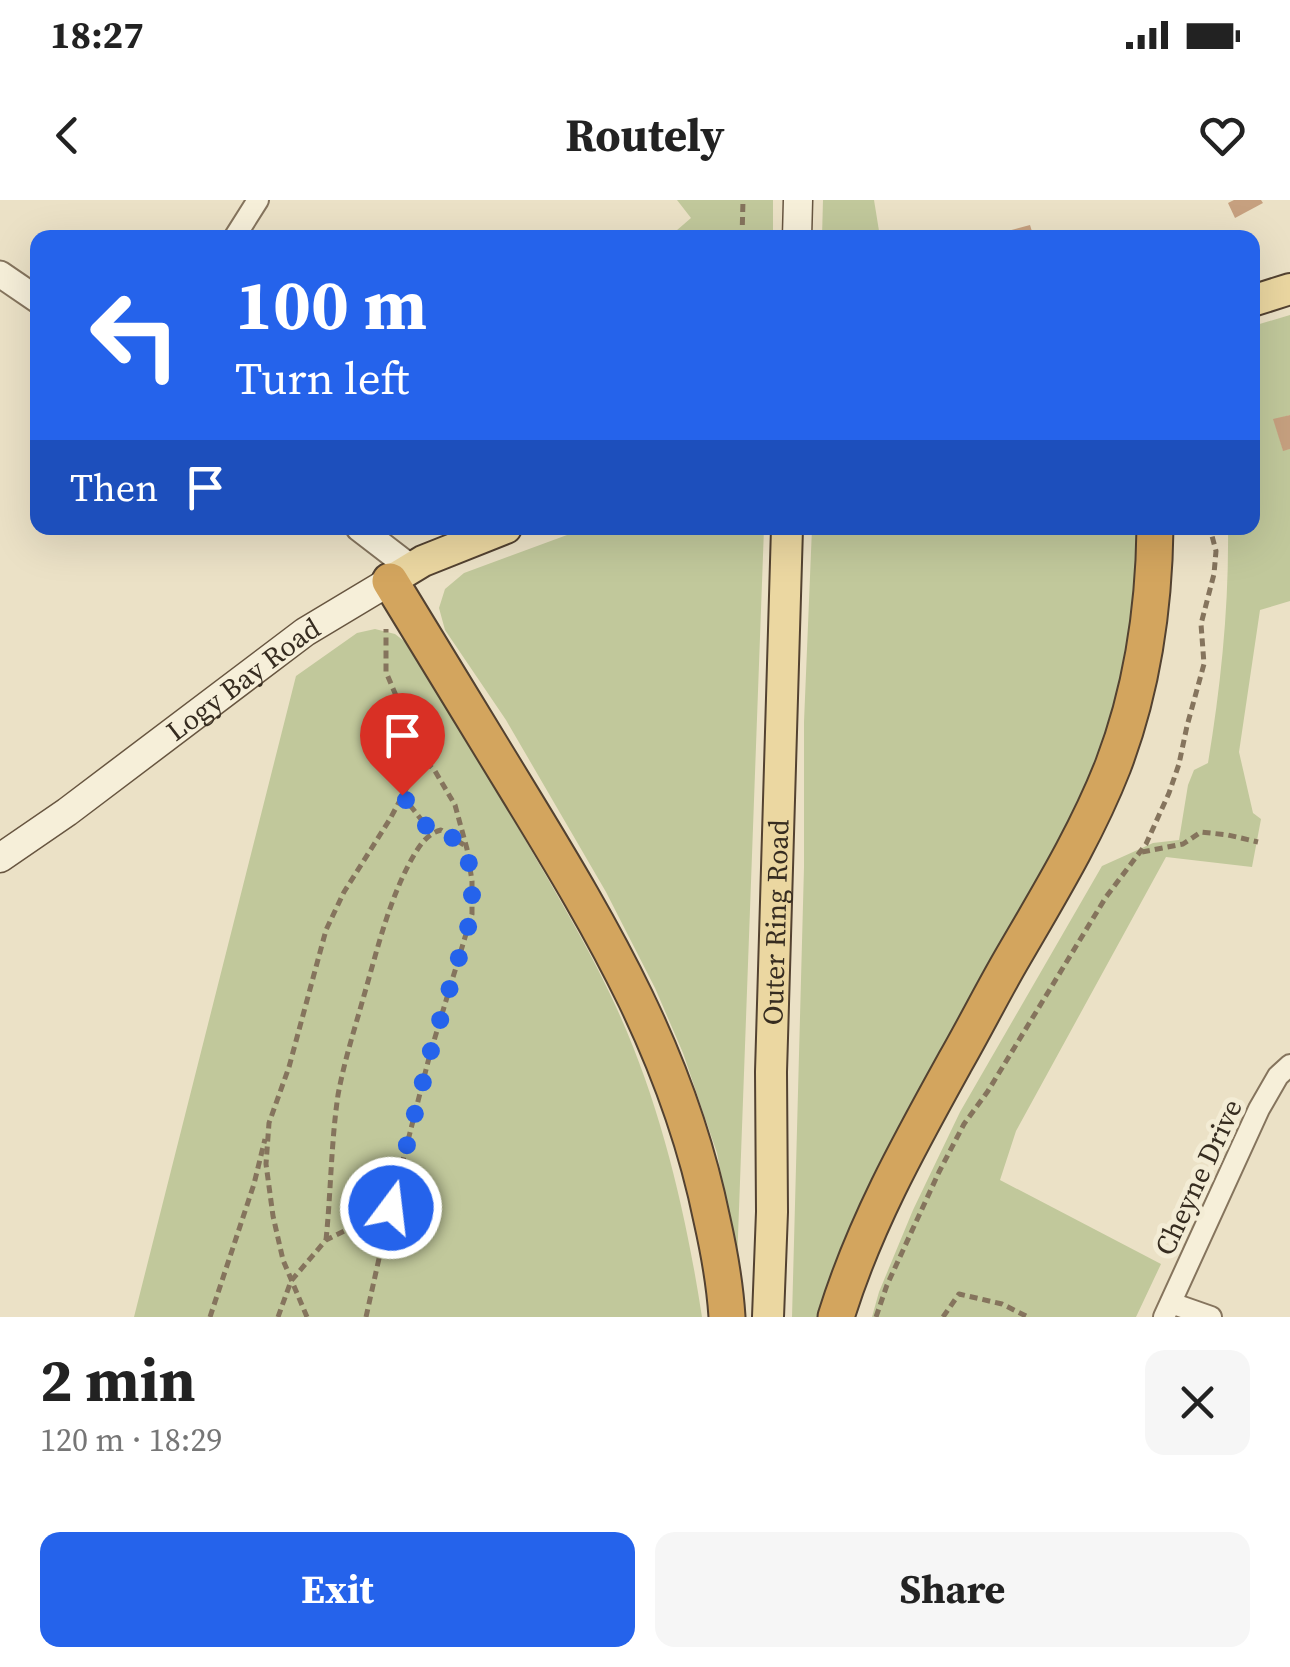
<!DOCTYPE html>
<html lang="en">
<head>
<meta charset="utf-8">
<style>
  body { margin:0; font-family:"Source Serif 4",serif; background:#f6f6f6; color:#222; height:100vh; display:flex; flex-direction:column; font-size:38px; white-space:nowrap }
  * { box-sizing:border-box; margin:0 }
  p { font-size:32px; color:#767676 }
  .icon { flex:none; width:55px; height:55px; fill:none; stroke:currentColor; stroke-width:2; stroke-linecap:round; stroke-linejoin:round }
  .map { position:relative; height:1117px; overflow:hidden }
  .details { display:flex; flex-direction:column; background:#fff; flex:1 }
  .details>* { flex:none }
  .guide { position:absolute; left:30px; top:30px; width:1230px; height:305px; border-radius:20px; box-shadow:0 10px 40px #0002; background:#2563eb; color:#fff; overflow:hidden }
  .pin { position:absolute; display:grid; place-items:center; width:85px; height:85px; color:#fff; margin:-102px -42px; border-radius:50% 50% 50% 0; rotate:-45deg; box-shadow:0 0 10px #0007 }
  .pin .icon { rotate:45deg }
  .me { position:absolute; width:110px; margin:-55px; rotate:15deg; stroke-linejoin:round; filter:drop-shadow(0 0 8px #0008) }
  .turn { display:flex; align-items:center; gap:35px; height:210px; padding:0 40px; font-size:45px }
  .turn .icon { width:130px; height:130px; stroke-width:2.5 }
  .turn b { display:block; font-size:70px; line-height:85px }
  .then { display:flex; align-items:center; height:95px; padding:0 40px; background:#0003; gap:20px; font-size:38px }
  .round { display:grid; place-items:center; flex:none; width:105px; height:105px; border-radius:20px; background:#f6f6f6 }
  .headline { display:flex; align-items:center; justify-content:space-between; height:170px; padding:0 40px }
  h1 { font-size:60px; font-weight:700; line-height:75px }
  .button { display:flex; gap:20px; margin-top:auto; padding:20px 40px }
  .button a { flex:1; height:115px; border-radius:20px; background:#2563eb; color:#fff; font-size:40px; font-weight:700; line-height:115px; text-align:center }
  .button a+a { background:#f6f6f6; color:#222 }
  .status { display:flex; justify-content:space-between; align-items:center; height:70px; padding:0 50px; background:#fff; direction:ltr }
  .status svg { height:28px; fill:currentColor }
  header { display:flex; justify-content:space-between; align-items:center; height:130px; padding:0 40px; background:#fff; font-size:45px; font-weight:700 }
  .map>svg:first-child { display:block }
  .green { fill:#c1c89b }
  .building { fill:#c6a07f }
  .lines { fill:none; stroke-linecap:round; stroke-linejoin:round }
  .minor-casing { stroke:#85745d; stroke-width:24 }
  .tertiary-casing { stroke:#85745d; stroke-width:29 }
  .secondary-casing { stroke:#675540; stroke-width:31 }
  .primary-casing { stroke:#534231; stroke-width:34 }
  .motorway-casing { stroke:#534231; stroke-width:39 }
  .path { stroke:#85745d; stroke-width:5; stroke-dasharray:8 5; stroke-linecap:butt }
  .minor { stroke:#f6efd9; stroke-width:20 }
  .tertiary { stroke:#f6efd9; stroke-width:25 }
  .secondary { stroke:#f6efd9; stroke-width:28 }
  .primary { stroke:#ebd7a1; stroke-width:30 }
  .motorway { stroke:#d3a55e; stroke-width:35 }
  .route { stroke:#2563eb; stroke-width:18; stroke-dasharray:0 32.4 }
  .labels { text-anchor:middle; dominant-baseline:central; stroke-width:10; stroke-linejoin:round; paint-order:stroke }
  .street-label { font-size:28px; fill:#362c20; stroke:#f3ecd5 }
</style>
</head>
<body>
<div class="status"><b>18:27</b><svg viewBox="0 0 49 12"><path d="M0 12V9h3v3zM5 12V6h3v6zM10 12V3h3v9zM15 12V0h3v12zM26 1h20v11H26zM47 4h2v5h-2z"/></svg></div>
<header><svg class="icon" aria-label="back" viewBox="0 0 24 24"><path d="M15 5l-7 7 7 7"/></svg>Routely<svg class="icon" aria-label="heart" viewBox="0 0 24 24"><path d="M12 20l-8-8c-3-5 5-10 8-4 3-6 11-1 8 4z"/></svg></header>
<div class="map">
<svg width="1290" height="1117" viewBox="0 0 1290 1117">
  <rect width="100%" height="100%" fill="#ebe1c6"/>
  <g class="green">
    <path d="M677 0H773V37H669L691 18Z"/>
    <path d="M823 0H874L880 37H822Z"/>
    <path d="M1290 115V215L1274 220 1283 250 1290 249V401L1260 410 1239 552 1253 613 1261 619 1252 667 1166 657 1016 931 1000 980 1161 1064 1136 1117H872L879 1092 913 1010 960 912 1102 666 1153 643 1179 640 1188 585 1194 570 1208 563C1221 485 1229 406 1228 328H1252L1253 126Z"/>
    <path d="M586 328H764L736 1091 730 1021 717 953 683 853 655 788 606 692 506 520 445 430 439 408 445 389 464 373Z"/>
    <path d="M812 328H1140V335L1128 462 1090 588 822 1117H792L804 667V522Z"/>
    <path d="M375 429 395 434 404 441C446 507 487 575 527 643 556 693 586 743 611 796 659 897 685 1007 702 1117H134L296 476 357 433Z"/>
  </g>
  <g class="building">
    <path d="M1234 0H1261L1263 3 1235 18 1228 3Z"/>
    <path d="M1030 25 1034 38H989V36Z"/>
    <path d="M1290 215V249L1283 251 1273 219Z"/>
  </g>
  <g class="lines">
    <g class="minor-casing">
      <g id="minor">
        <path d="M234 38 258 0"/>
        <path d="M1171 1103 1211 1117"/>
        <path d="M1164 1117 1259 909 1278 876 1290 865"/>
      </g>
    </g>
    <g class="tertiary-casing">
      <g id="tertiary">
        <path d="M0 74 38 100"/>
        <path d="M359 328 411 368"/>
      </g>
    </g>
    <g class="secondary-casing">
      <g id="secondary">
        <path d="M797 38 798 0"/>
        <path id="s1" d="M0 658 67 612 305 432 390 381"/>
      </g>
    </g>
    <g class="primary-casing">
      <g id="primary">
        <path d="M1252 101 1290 89"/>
        <path d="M390 381 423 361 506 328"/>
        <path id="s2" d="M768 1117 772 1012 771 872 787 328"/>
      </g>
    </g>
    <g class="motorway-casing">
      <g id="motorway">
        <path d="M390 381C433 452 477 523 520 594 605 733 679 858 712 1020 719 1051 725 1085 727 1117"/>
        <path d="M836 1117C864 1026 909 945 955 862 974 829 991 795 1010 762 1047 698 1086 635 1113 566 1142 490 1154 409 1155 328"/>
      </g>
    </g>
    <g class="path">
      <path d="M742 38 743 0"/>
      <path d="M402 595 431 632"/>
      <path d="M1142 652 1183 644 1201 632 1228 635 1258 642"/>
      <path d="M326 1040C331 991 331 943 338 895 344 862 354 831 363 799 377 751 389 698 414 655 421 643 429 633 441 630L464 645"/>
      <path d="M210 1117 254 984 265 939"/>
      <path d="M278 1117 291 1081 326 1040 391 1008"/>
      <path d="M307 1117 283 1060 273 1016 266 964 269 923 289 867 326 730 344 692 390 619 413 576 415 550 411 531 386 472V429"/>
      <path d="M366 1117 386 1027 430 854 472 714V681L467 649 455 605 435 571 415 550"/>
      <path d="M876 1117 887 1085 939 972 964 924 988 891 1106 697 1146 644 1169 593 1179 564 1187 526 1204 464 1201 424 1214 374 1216 351 1212 336 1214 328"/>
      <path d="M943 1117 959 1094 1002 1104 1028 1117"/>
    </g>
    <use href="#minor" class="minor"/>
    <use href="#tertiary" class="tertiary"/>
    <use href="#secondary" class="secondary"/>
    <use href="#primary" class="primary"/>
    <use href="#motorway" class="motorway"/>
  </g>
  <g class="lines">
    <path class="route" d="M391 1008 430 854 472 714V681L466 647 441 630 431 632 402 595"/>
  </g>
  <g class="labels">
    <g class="street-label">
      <text stroke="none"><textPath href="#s1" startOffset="302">Logy Bay Road</textPath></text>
      <text stroke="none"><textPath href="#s2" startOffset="395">Outer Ring Road</textPath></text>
      <text transform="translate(1198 977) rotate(-65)">Cheyne Drive</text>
    </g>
  </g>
</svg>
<div class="pin" style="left:402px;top:595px;background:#d93025"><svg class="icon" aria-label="arrive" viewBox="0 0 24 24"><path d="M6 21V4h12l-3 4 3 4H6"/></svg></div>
<svg class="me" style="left:391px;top:1008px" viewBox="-20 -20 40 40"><circle r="17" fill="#2563eb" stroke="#fff" stroke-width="3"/><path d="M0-11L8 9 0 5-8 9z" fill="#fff"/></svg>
<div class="guide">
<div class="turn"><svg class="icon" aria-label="left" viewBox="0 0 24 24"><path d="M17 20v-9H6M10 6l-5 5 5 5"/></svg><div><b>100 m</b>Turn left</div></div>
<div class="then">Then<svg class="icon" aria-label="arrive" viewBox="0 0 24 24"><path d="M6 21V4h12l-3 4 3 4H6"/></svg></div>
</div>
</div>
<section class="details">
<div class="headline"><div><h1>2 min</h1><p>120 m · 18:29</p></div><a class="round"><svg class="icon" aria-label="close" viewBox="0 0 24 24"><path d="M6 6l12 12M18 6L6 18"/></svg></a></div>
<div class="button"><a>Exit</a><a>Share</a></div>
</section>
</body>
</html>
